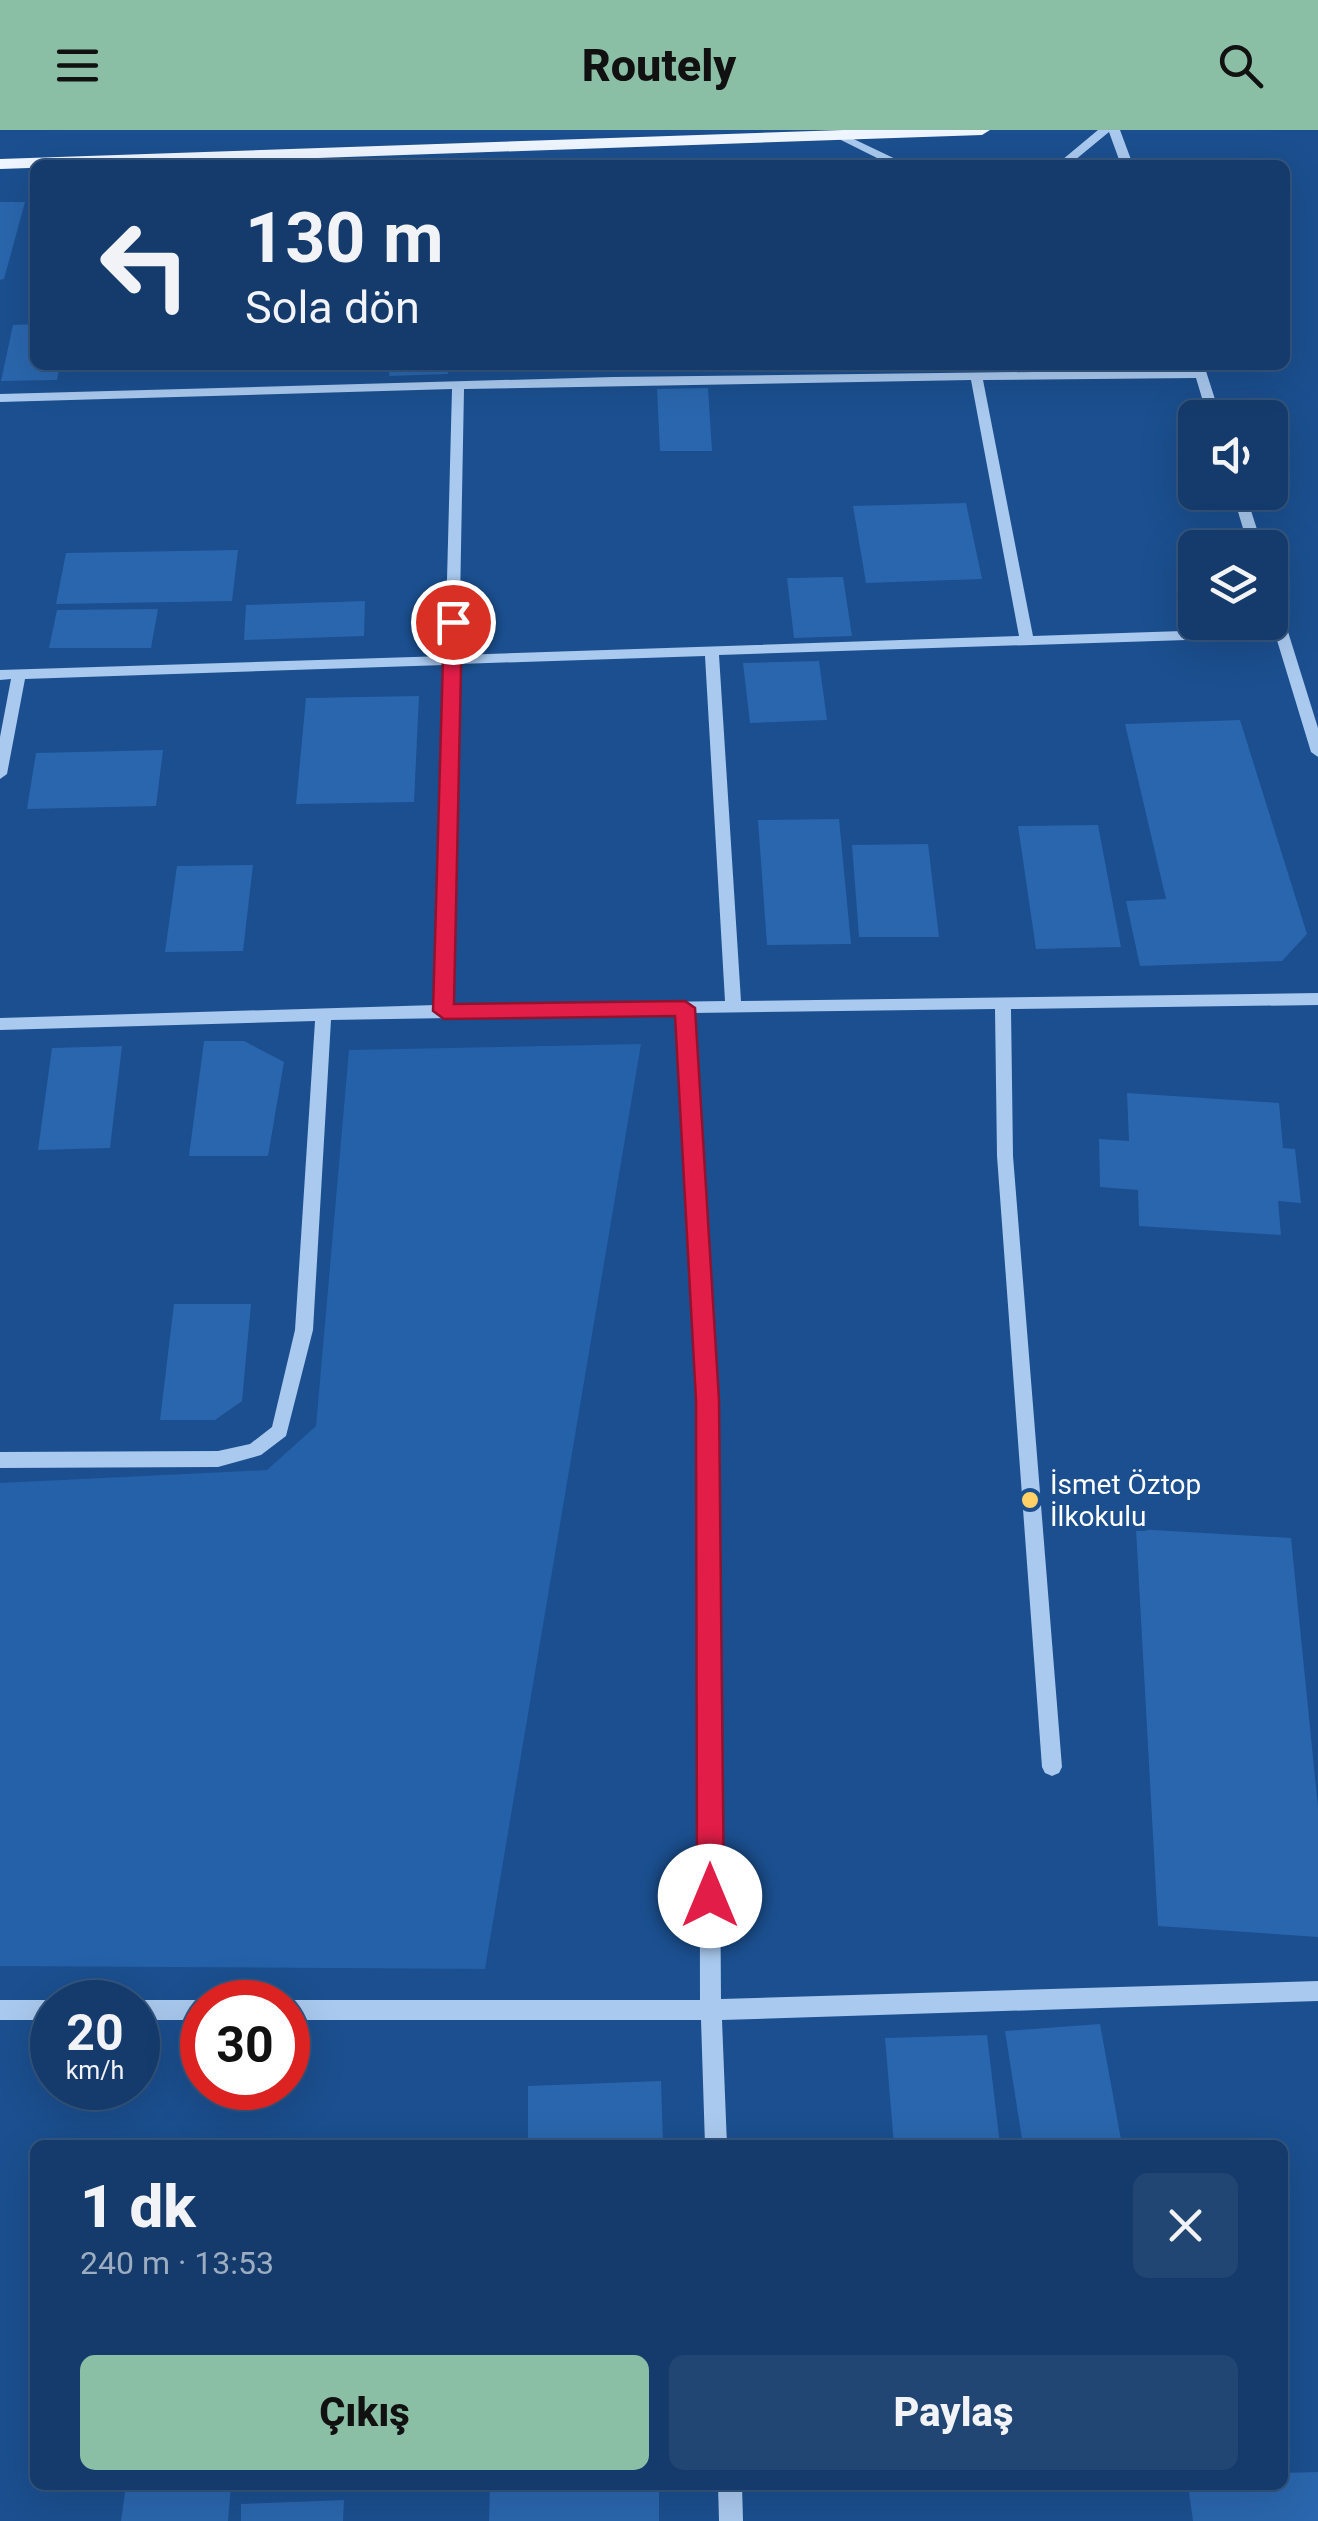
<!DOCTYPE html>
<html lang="tr">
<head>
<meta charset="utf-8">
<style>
  body { margin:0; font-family:Roboto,sans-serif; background:#214673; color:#f1f3f6; height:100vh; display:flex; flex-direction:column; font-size:38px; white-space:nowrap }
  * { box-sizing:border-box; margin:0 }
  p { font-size:32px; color:#9dadc1 }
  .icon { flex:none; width:55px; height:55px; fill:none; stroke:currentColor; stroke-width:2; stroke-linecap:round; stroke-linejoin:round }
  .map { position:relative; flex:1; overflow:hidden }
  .sheet { position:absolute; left:30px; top:2010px; width:1258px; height:350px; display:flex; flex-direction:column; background:#143b6b; border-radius:15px; box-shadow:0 10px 40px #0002,0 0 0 2px #33557e }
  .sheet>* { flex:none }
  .guide { position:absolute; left:30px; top:30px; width:1260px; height:210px; border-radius:15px; box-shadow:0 10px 40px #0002,0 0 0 2px #33557e; background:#143b6b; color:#f1f3f6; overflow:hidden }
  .fabs { position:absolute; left:1178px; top:270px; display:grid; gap:20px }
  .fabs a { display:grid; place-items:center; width:110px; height:110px; border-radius:15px; background:#143b6b; box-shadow:0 10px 40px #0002,0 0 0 2px #33557e; font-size:50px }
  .speed { position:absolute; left:30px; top:1850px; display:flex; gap:20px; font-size:50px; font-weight:700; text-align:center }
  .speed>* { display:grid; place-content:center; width:130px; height:130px; border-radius:50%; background:#143b6b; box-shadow:0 10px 40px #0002,0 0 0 2px #33557e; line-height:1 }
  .speed small { font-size:25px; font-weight:400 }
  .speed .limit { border:15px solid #d22; background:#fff; color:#111 }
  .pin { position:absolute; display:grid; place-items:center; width:85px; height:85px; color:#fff; margin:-42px; border:5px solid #fff; border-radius:50%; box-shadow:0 2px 10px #0007 }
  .me { position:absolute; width:110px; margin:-55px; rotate:0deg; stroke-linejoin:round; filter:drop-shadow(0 0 8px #0008) }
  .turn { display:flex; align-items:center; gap:35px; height:210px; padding:0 50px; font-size:45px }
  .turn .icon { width:130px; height:130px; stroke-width:2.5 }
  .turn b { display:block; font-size:70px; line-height:85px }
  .round { display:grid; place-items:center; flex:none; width:105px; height:105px; border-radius:15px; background:#214673 }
  .headline { display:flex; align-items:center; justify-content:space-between; height:170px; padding:0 50px }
  h1 { font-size:60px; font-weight:800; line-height:75px }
  .action { display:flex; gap:20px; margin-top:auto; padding:20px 50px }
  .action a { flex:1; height:115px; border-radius:15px; background:#8abfa5; color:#111; font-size:40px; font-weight:800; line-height:115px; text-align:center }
  .action a+a { background:#214673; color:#f1f3f6 }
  header { display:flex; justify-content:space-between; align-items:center; height:130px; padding:0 50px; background:#8abfa5; color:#111; font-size:45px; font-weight:800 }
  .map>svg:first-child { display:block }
  .green { fill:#2461a8 }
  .building { fill:#2a66ad }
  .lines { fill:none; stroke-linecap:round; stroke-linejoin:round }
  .minor { fill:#a9c9ee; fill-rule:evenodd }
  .major { fill:#f0f6ff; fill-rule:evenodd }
  .route { fill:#e11d48; stroke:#92132f; stroke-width:2.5 }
  .poi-dot { fill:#ffd166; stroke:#1b4f8f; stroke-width:4 }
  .labels { text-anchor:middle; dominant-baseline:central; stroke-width:10; stroke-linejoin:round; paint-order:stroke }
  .poi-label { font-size:28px; fill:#fff; stroke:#1b4f8f; text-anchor:start }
</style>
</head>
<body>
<header><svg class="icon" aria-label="menu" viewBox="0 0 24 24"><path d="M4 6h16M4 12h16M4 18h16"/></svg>Routely<svg class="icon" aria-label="search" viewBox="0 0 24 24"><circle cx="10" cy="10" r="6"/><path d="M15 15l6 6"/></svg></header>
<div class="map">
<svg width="1318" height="2391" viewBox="0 0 1318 2391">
  <rect width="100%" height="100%" fill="#1b4f8f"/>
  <path class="green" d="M641 914 485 1839 0 1836V1353L267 1340 316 1296 349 920Z"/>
  <g class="building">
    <path d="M0 72H25L4 149 0 150Z"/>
    <path d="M35 194V235H60L57 250 1 251 13 195Z"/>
    <path d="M390 235H448V244L389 246Z"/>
    <path d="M708 258 712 321H660L657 259Z"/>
    <path d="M966 373 982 449 866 453 853 376Z"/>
    <path d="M238 420 232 471 56 474 66 423Z"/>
    <path d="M843 447 852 506 794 508 787 448Z"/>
    <path d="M365 471 364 506 244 510 246 475Z"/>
    <path d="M158 479 151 518H49L57 480Z"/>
    <path d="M819 531 827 590 750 593 743 533Z"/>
    <path d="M419 566 414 672 296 674 306 568Z"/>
    <path d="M1240 590 1307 804 1282 831 1140 836 1126 771 1166 769 1125 594Z"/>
    <path d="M163 620 156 676 27 679 36 623Z"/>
    <path d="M839 689 851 814 767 815 758 690Z"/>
    <path d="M1098 695 1121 817 1036 819 1018 696Z"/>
    <path d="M928 714 939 807H859L852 715Z"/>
    <path d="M253 735 243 821 165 822 177 736Z"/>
    <path d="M204 911H244L284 932 268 1026H189Z"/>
    <path d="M122 916 110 1018 38 1020 52 918Z"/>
    <path d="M1127 963 1279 973 1283 1018 1295 1019 1301 1073 1278 1071 1281 1105 1139 1096 1138 1060 1100 1057 1099 1009 1129 1011Z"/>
    <path d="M174 1174H251L242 1271 215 1290H160Z"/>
    <path d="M1136 1399 1291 1408 1318 1677V1807L1158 1796Z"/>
    <path d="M1100 1894 1122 2015H1023L1005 1901Z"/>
    <path d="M987 1905 1000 2015H894L885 1908Z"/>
    <path d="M661 1951 663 2015H528V1956Z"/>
    <path d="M1318 2342V2391H1193L1188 2355H1282V2343Z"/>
    <path d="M126 2355H231L228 2391H121Z"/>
    <path d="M490 2355H659V2391H489Z"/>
    <path d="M344 2370 343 2391H241V2374Z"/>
  </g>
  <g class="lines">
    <g class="minor">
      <path d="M1098 0H1120L1133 35H1121L1109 2 1069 35H1056Z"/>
      <path d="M841 3 904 33 906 35H891L837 8 835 6Z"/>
      <path d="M1192 235H1204L1221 288H1208L1196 248 983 250 1033 506 1274 498 1270 486V459L1275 460 1318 598V627L1311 622 1276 507 719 525 741 871 1318 863V875L1011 879 1013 1026 1062 1637 1059 1643 1052 1646 1045 1643 1042 1637 997 1026 995 879 693 883 717 1269 721 1869 1318 1851V1871L722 1890 727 2015H705L701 1890H288V1872H281L288 1870H700L699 1269 677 884 331 890 313 1200 286 1306 261 1325 218 1337 0 1338V1322L218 1321 250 1314 272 1297 295 1200 315 891 0 900V888L436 875 445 535 25 549 7 644 0 649V607L11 549 0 550V540L445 526 452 259 0 272V264L613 247 1193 240ZM971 250 1019 506 459 525 464 259ZM705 526 725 871 452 875 459 534Z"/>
      <path d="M1232 362H1245L1263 418H1249Z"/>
      <path d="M0 1870H52L59 1872H52V1890H0Z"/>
      <path d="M138 1870H202L209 1872H202V1890H138V1872H131Z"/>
      <path d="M718 2355H742L743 2391H719Z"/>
    </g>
    <path class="major" d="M843 0H990L982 5 0 39V29Z"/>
  </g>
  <path class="route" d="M453 487 462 492 454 874 685 871 695 878 719 1270 724 1766 720 1774 710 1778 701 1774 697 1766 696 1270 675 886 444 889 433 881 444 492Z"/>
  <circle class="poi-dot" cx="1030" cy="1370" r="10"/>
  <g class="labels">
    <g class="poi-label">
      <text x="1050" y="1354">İsmet Öztop<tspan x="1050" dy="32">İlkokulu</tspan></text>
    </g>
  </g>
</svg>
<div class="fabs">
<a><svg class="icon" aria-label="sound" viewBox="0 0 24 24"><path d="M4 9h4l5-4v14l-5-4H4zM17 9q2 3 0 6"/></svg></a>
<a><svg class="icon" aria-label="layers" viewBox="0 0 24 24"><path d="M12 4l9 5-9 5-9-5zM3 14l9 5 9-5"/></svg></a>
</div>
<div class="speed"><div>20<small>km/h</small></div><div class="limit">30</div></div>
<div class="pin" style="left:453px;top:492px;background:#d93025"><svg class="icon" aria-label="arrive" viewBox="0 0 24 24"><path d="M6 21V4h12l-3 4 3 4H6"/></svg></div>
<svg class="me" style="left:710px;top:1766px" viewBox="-20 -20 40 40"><circle r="19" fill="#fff"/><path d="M0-13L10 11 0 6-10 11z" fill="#e11d48"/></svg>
<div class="guide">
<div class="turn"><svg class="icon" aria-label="left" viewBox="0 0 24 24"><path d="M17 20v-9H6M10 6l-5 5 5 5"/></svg><div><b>130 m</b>Sola dön</div></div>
</div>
<section class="sheet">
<div class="headline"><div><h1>1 dk</h1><p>240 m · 13:53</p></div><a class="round"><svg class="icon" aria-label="close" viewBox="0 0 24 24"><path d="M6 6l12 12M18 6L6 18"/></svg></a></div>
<div class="action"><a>Çıkış</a><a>Paylaş</a></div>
</section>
</div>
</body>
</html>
